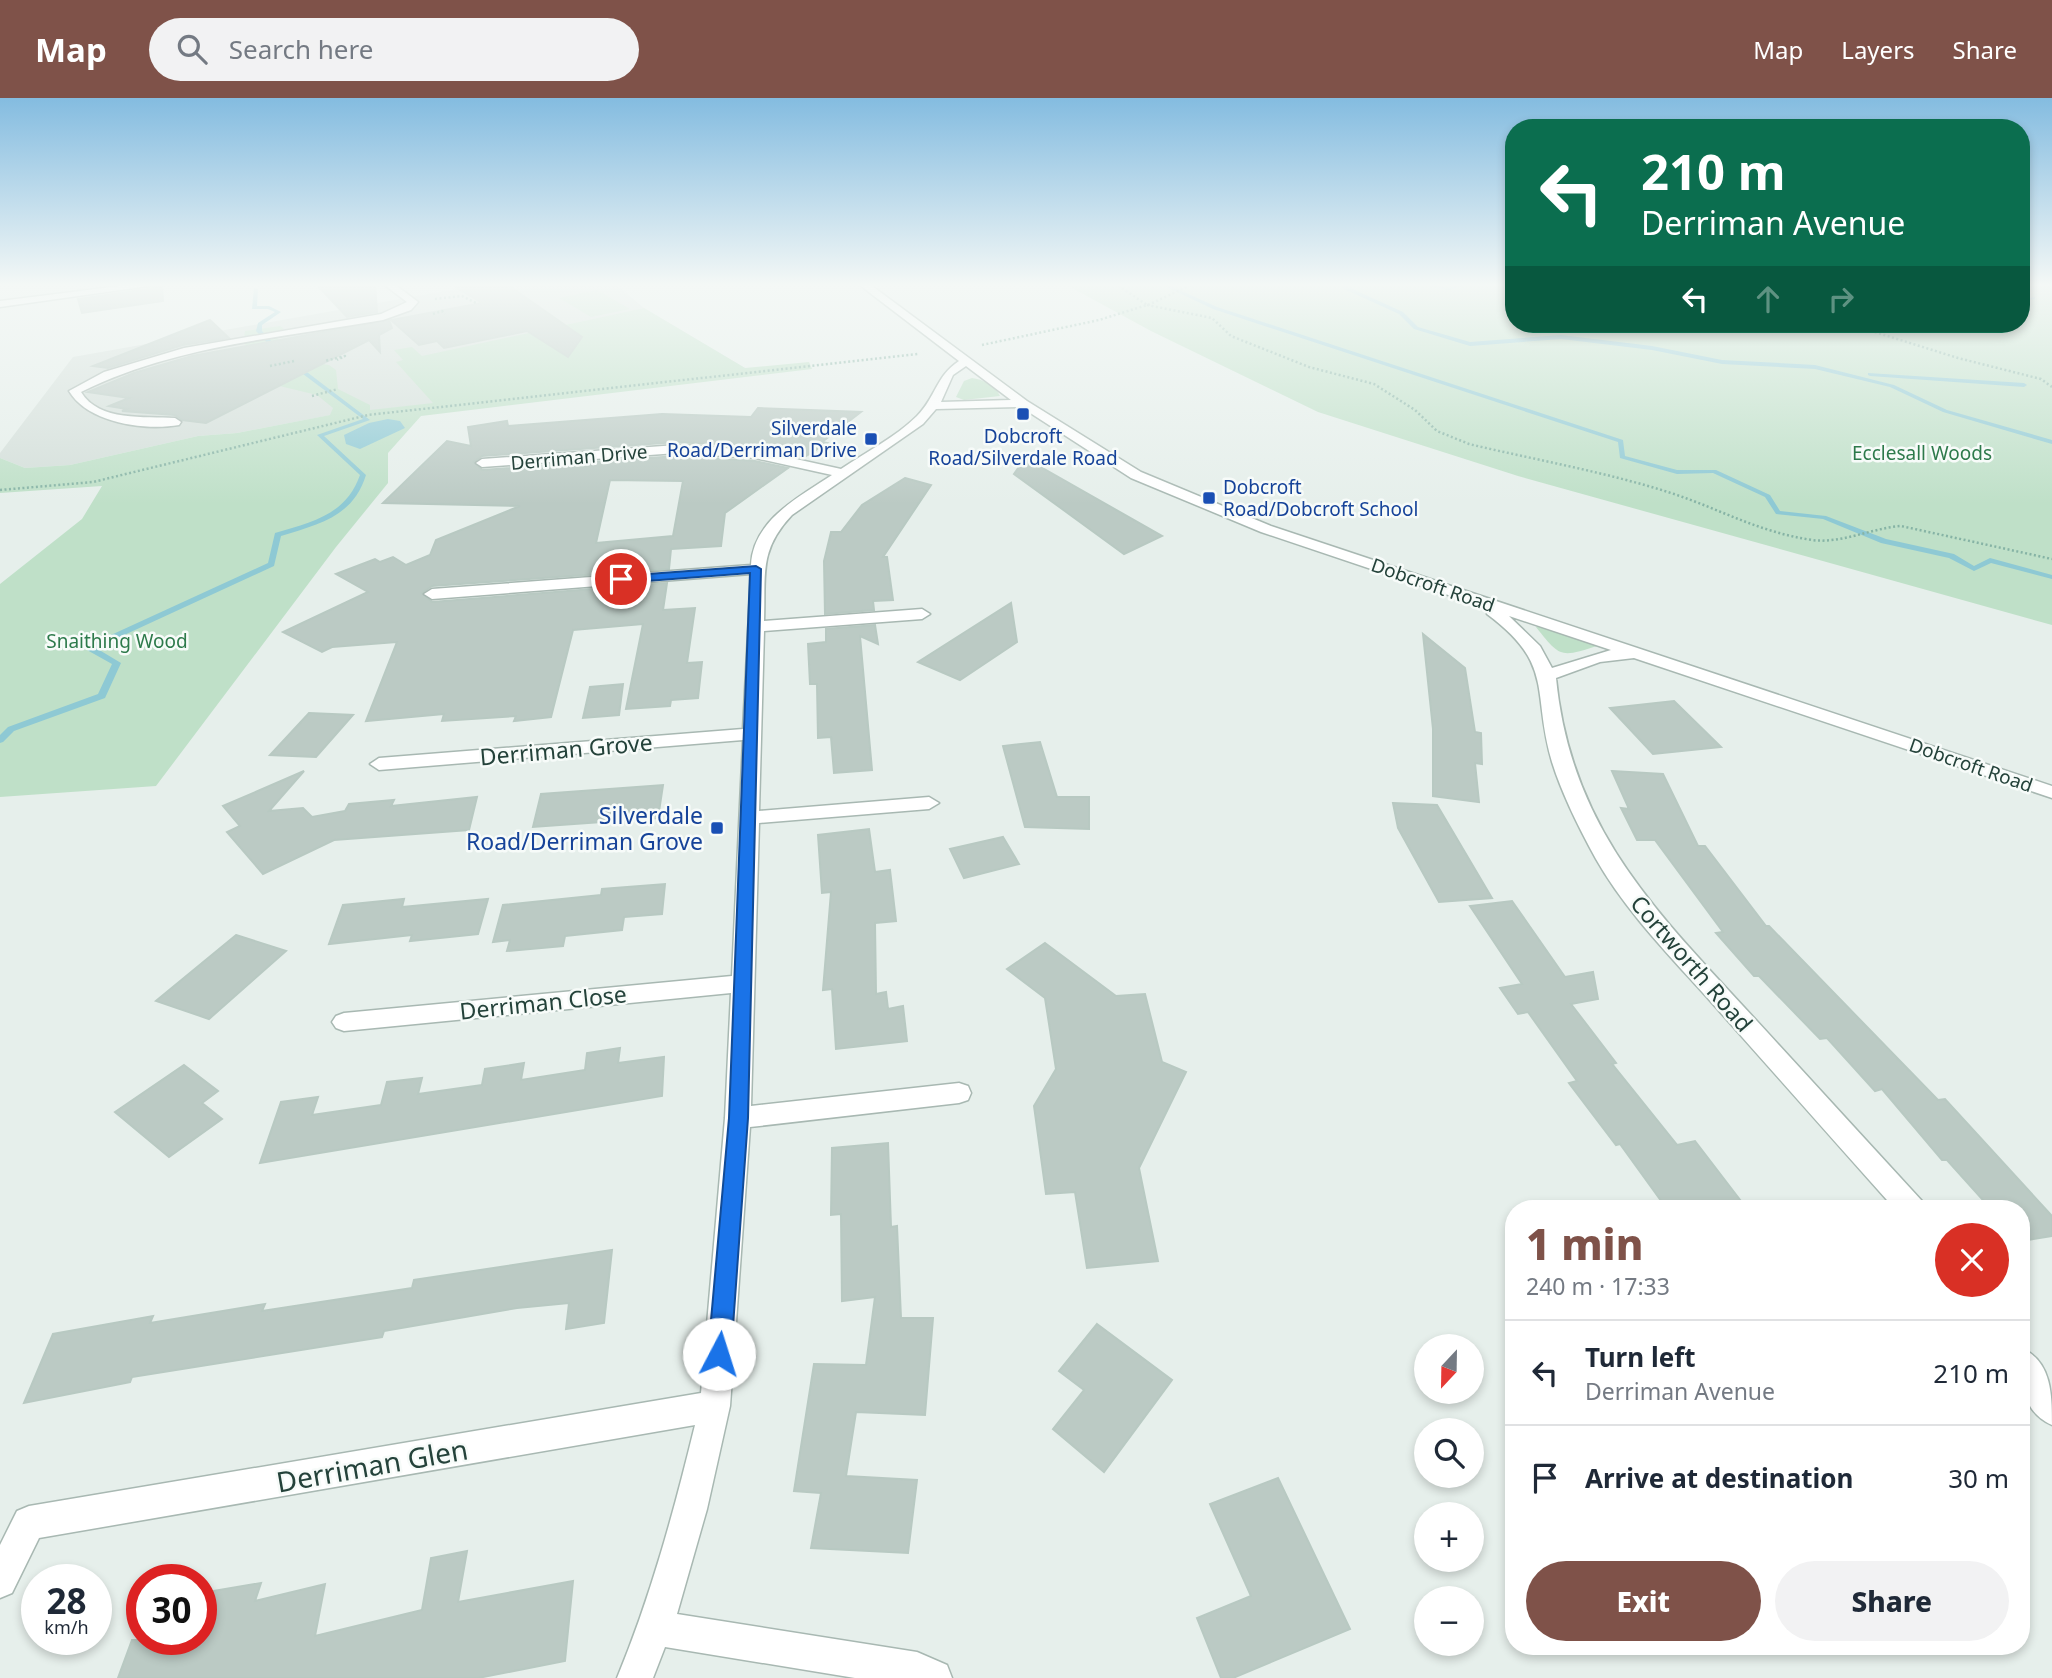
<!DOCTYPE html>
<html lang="en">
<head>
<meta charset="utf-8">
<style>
  body { margin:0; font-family:"Noto Sans",sans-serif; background:#f2f2f3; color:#1f2937; height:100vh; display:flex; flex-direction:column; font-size:26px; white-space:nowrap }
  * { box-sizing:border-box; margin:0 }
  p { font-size:23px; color:#747a83 }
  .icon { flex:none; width:38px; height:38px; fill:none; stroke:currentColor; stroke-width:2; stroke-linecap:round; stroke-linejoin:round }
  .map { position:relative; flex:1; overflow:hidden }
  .sheet { position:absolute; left:1505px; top:1102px; width:525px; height:455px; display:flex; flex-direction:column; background:#fff; border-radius:28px; box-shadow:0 4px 10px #0003 }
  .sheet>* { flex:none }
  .top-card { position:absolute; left:1505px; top:21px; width:525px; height:214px; border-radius:28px; box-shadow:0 4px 10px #0003; background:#0b6e4f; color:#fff; overflow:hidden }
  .needle { width:46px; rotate:202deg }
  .tools { position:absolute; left:1414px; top:1236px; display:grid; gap:14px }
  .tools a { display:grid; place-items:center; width:70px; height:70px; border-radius:50%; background:#fff; box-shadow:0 4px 10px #0003; font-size:35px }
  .speed { position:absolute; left:21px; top:1466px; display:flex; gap:14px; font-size:35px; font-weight:700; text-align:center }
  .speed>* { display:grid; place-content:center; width:91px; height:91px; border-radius:50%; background:#fff; box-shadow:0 4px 10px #0003; line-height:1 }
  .speed small { font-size:18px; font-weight:400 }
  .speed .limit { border:10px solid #d22; background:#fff; color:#111 }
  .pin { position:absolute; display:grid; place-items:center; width:60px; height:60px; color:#fff; margin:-30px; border:4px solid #fff; border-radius:50%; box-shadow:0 2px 7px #0007 }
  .me { position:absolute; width:77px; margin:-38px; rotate:5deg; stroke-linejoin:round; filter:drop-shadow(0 0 5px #0008) }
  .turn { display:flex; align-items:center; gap:24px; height:147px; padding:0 21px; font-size:32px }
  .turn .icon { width:91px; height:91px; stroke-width:2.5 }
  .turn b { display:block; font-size:49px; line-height:60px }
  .lanes { display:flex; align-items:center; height:66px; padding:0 21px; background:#0003; justify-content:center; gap:35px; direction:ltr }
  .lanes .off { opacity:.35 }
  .round { display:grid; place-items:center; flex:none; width:74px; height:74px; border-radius:37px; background:#f2f2f3 }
  .headline { display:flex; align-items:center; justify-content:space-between; height:119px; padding:0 21px }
  h1 { font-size:42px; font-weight:800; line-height:52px; color:#7f5249 }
  .button { display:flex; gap:14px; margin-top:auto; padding:14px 21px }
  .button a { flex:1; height:80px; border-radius:42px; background:#7f5249; color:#fff; font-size:28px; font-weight:800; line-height:80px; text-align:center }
  .button a+a { background:#f2f2f3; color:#1f2937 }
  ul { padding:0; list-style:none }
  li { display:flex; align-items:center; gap:21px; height:105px; padding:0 21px; border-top:2px solid #e0e1e3 }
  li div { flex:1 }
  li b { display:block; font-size:26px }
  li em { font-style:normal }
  header { display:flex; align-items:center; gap:42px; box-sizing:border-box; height:98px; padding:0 35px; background:#7f5249; color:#fff }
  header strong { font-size:33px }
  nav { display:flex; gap:38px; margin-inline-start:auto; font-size:24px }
  .search { width:490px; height:63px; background:#f2f2f3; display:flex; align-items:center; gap:18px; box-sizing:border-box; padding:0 24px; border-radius:38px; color:#747a83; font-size:26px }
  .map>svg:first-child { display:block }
  .built { fill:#d4dfda }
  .green { fill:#bfe0c8 }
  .water { fill:#8ec9d4 }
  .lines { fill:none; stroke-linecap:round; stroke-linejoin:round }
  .stream { fill:#8ec9d4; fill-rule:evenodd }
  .building { fill:#bbcac4; stroke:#b8c9c2; stroke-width:2; fill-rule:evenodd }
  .minor-casing { stroke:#a8b8b2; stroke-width:3 }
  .path { stroke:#86b3a5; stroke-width:2.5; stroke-dasharray:2 2.5; stroke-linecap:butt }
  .minor { fill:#fff; fill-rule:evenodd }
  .route { fill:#1a73e8; stroke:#114b97; stroke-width:2 }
  .transit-dot { fill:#1a4fb4; stroke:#f7fbf9; stroke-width:2.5 }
  .labels { text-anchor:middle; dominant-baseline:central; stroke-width:5; stroke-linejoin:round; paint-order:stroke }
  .far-transit-label { font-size:19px; fill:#164399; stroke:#f7fbf9; text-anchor:end }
  .far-park-label { font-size:19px; fill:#2d7a4b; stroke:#f7fbf9 }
  .far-street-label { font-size:19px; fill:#24423a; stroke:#f7fbf9 }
  .street-label { font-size:23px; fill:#24423a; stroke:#f7fbf9 }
  .transit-label { font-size:23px; fill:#164399; stroke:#f7fbf9; text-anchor:end }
  .near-street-label { font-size:28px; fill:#24423a; stroke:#f7fbf9 }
</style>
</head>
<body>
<header>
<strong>Map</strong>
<div class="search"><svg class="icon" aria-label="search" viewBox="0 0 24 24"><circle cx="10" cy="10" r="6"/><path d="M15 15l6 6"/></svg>Search here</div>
<nav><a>Map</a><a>Layers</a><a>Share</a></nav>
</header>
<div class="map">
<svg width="2052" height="1580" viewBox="0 0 2052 1580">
  <rect width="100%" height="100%" fill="#e6efeb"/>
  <path class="built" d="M490 185H614L644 210 745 270 331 317 237 335 198 338 70 367 25 370 0 360V355L73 259Z"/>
  <g class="green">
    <path d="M1063 185H1514V226H2021V185H2052V527L1518 378 1318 314 1151 233Z"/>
    <path d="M597 192 630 211 591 219 559 200Z"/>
    <path d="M644 210 745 270 809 264 812 271 421 318 388 355V385L336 449 156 688 0 699V486L82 421 102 388 0 395V360L25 370 70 367 198 338 237 335 330 317 333 310 317 297 263 284 277 272 243 245 245 233 280 228 284 231 271 236 311 264 329 267 336 272 338 291 370 307V312L433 305 396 264 403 262 394 252 412 249 422 258Z"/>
    <path d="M972 280C982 281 996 288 1000 298L964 302 956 299 964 283Z"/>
    <path d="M1543 525 1597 543V548C1560 560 1560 559 1536 529Z"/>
  </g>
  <path class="water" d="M388 321 400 323 405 330 360 351 346 346 344 337 369 325Z"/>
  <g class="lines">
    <g class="stream">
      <path d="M1158 185H1164L1217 209 1623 342 1625 358 1677 372H1716L1770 397 1780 413 1826 418 1886 441 1954 456 1974 468 1990 460 2052 477V481L1991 465 1974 473 1949 460 1881 445 1823 421 1776 416 1765 399 1713 375 1677 376 1620 360 1618 344 1213 211Z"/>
      <path d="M1345 185H1349L1348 189 1403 214 1418 229 1470 244 1561 237 1652 248 1722 262 1815 267 1894 287 1947 312 2052 342V346L1943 314 1890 289 1815 271 1722 266 1652 252 1561 241 1470 248 1414 231 1399 216 1344 191Z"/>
      <path d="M1417 185 1449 190 1464 185 1514 186V188L1468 186 1449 192Z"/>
      <path d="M254 190 258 191 257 208H269L281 214 262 227V233L280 252V254H276L256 233 258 225 275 214 268 211H252Z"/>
      <path d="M2035 199V201L2021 203V201Z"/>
      <path d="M291 265H295L370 322 324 338 366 377C353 419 319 426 281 438L274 468 96 550 121 565 105 600 14 633 3 644 0 645V637L8 629 98 596 112 566 87 552V548L268 465 275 435C312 424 346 417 360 377L317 337 363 321 291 267Z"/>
      <path d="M1868 275 2024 285 2027 287 2024 289 1870 278 1868 277Z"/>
    </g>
  </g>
  <g class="building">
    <path d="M315 185H375L377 214 347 219Z"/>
    <path d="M449 185H505L582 239 568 259 527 233 444 250 437 243 419 247 391 222 482 205Z"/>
    <path d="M162 189 163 203 82 215 78 201Z"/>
    <path d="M210 222 229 240 183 247 108 270 93 268Z"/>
    <path d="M389 222 392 230 379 237 380 254 369 242 206 325 182 322 175 317 122 313 127 311 109 308 129 300 88 294 134 275 192 258Z"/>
    <path d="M758 310 861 314 822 344 827 345 803 360 755 349 677 344 482 358 474 364 482 372 677 358 755 363 788 370 725 415 721 448 671 451 669 471 432 488 422 495 432 504 667 485 663 512 695 510 687 565 702 564 698 600 671 602 670 608 626 611 643 526 573 532 551 619 514 623 516 618 442 623 444 616 366 623 397 544 332 549 322 554 283 534 368 494 336 476 375 461 380 464 393 459 406 467 430 457 436 442 520 408 383 405 447 343 471 348 468 329 507 323 508 328 662 316 751 319ZM610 382 683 383 673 438 596 445Z"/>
    <path d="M1025 360 1162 438 1124 456 1014 376Z"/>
    <path d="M905 380 931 387 883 459H887L893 502 873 503 874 512 825 516 824 463 831 434H841L862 407Z"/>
    <path d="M1011 505 1017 544 960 582 918 564Z"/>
    <path d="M875 527 878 546 860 538 872 672 834 675 831 639 818 640 817 586H810L808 546 826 544V531Z"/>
    <path d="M1423 536 1465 570 1475 634 1481 635 1482 666 1475 665 1479 704 1433 698V631Z"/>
    <path d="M623 586 619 617 583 620 590 589Z"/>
    <path d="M1674 603 1721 649 1653 656 1610 610Z"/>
    <path d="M309 615 353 617 316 659 270 657Z"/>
    <path d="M1040 644 1057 699H1089V731L1025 729 1003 648Z"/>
    <path d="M304 673 269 713 303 710 312 719 345 713 349 706 394 702 391 708 477 699 469 732 334 742 263 776 227 734 240 728 223 708Z"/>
    <path d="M1612 673 1663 676 1698 748H1705L1766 828H1769L1938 1002 1945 1001 2052 1118V1138L2021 1143V1111H1991L1947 1062H1942L1882 991 1875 993 1827 940 1820 941 1759 878H1754L1716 835 1723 834 1655 742H1637L1621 710 1629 711Z"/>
    <path d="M663 687 658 720 533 729 541 696Z"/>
    <path d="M1393 705 1437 707 1492 800 1439 804 1398 730Z"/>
    <path d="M869 731 875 774 890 772 896 823 875 825 876 896 886 894 888 911 903 908 907 943 836 951 832 891 823 892 831 794 822 795 818 737Z"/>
    <path d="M1003 739 1019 766 964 780 950 751Z"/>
    <path d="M665 786 662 816 624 819 622 832 565 838 563 848 507 853 510 842 493 844 503 807 601 797 602 791Z"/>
    <path d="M404 801 402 809 488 801 478 836 410 843 412 837 329 846 343 807Z"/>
    <path d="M1512 803 1565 879 1593 874 1598 901 1571 906 1616 965 1612 966 1677 1047 1695 1043 1747 1111H1667L1620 1046 1616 1047 1569 985 1577 983 1528 914 1518 916 1500 890 1522 886 1470 808Z"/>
    <path d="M236 837 286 853 209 921 156 903Z"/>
    <path d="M1045 845 1116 898 1145 896 1162 964 1186 974 1139 1070 1158 1163 1087 1170 1075 1094 1046 1096 1034 1008 1056 971 1045 900 1007 871Z"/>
    <path d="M620 950 618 965 664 959 662 998 260 1065 281 1004 318 999 312 1017 381 1007 387 984 422 980 418 996 482 987 485 971 524 965 521 982 585 972 587 955Z"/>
    <path d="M184 967 218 993 202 1005 222 1021 169 1059 115 1014Z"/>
    <path d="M888 1045 891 1129 897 1128 901 1220H933L925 1317 856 1314 846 1378 917 1382 908 1455 811 1450 821 1395 794 1393 814 1266 866 1267 875 1199 842 1203 841 1116 831 1117 832 1050Z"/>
    <path d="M612 1152 604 1225 566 1231 569 1205 517 1210 384 1233 382 1239 132 1279 130 1284 24 1305 53 1236 153 1218 150 1225 265 1206 262 1213 412 1190 414 1182Z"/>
    <path d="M1097 1226 1172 1282 1104 1374 1053 1331 1084 1292 1059 1273Z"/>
    <path d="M1278 1380 1350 1531 1233 1580H1221L1197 1520 1251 1498 1210 1406Z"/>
    <path d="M467 1453 458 1504 573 1483 565 1563 478 1580H118L132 1542H201V1495L261 1485 255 1503 325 1486 315 1538 422 1512 431 1460Z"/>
  </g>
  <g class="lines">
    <g class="minor-casing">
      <g id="minor">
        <path d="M144 185H170L0 209V203Z"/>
        <path d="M382 185H393L418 204 411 212 383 222C281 240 176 247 81 294 99 324 145 318 175 320L181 324 179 327C145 333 88 325 69 293L104 274 184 250 381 216 407 204Z"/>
        <path d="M857 185H868L1027 303 1141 374 1271 428 2052 688V700L1634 560 1600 564 1556 580C1571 733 1658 815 1756 922 1811 982 1866 1042 1922 1103L1925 1111H1895C1834 1043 1773 974 1712 905 1672 860 1626 814 1596 761 1580 732 1562 696 1552 664 1531 594 1556 567 1487 516V510L1261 434 1131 380 1021 309 936 311 923 326 792 417C758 453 766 477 764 523L922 511 930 516 922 521 764 533 759 713 929 699 939 705 929 711 759 725 751 1008 959 985 968 988 971 995 968 1002 959 1005 750 1029 730 1308 707 1411 677 1516 917 1554 947 1567 952 1580H855L665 1549 653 1580H617C651 1498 674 1413 695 1327L39 1440 12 1495 0 1500V1447L17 1413 29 1408 701 1295 725 1020 731 895 344 933 336 930 332 924 336 918 344 915 732 878 743 642 379 672 370 666 379 660 743 631 751 476 432 501 424 496 432 491 751 467C753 422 799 399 832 377L755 360 677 355 482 369 476 365 482 361 677 347 755 352 841 371C866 354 896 339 917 318 936 299 936 278 959 263ZM966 268 1011 302 941 304 953 277ZM1509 518 1611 552 1552 570 1540 548Z"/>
        <path d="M2021 1250C2052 1263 2052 1297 2052 1327 2020 1313 2021 1280 2021 1250Z"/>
      </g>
    </g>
    <g class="path">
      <path d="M1109 185 1119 188"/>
      <path d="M435 201 462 198 478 206"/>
      <path d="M1147 207 1212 220 1231 238 1309 269 1374 286 1415 312 1437 333 1469 346C1536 362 1606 374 1671 395 1720 411 1758 434 1812 442 1841 446 1872 430 1901 428L2052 461"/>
      <path d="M1148 207 1195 185"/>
      <path d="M433 216 442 213 445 216"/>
      <path d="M1849 226 1958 260 2041 281 2052 289"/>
      <path d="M982 247 1099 222 1147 207 1119 188 1120 185"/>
      <path d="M328 262 325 263 345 258 337 262"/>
      <path d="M270 268 294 263"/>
      <path d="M312 298 338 291"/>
      <path d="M0 392 93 384 368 317 918 256"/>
    </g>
    <use href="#minor" class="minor"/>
  </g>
  <linearGradient id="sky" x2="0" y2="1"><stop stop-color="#84bce0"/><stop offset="0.46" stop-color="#f4f8f6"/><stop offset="1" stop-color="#f4f8f6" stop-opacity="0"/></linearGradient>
  <rect width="2052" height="406" fill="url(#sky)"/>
  <path class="route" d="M756 468 761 471 748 1020 731 1256 727 1264 719 1267 711 1264 708 1256 729 1020 750 475 621 485 615 481 621 478Z"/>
  <g class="transit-dot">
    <rect x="1016" y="309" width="14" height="14" rx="3.5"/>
    <rect x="864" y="334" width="14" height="14" rx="3.5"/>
    <rect x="1202" y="393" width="14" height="14" rx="3.5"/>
    <rect x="710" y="723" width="14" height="14" rx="3.5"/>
  </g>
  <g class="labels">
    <g class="far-transit-label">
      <text x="857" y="330">Silverdale<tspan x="857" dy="22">Road/Derriman Drive</tspan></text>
      <text x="1023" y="338" text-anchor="middle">Dobcroft<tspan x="1023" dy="22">Road/Silverdale Road</tspan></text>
      <text x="1223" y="389" text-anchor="start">Dobcroft<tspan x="1223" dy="22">Road/Dobcroft School</tspan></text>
    </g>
    <g class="far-park-label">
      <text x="1922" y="355">Ecclesall Woods</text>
      <text x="117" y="543">Snaithing Wood</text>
    </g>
    <g class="far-street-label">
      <text transform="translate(579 359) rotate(-5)">Derriman Drive</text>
      <text transform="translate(1433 487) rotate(19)">Dobcroft Road</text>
      <text transform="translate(1971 667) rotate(19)">Dobcroft Road</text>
    </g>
    <g class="street-label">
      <text transform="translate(566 651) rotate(-5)">Derriman Grove</text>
      <text transform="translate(1692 865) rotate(49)">Cortworth Road</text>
      <text transform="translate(543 904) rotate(-6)">Derriman Close</text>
    </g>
    <g class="transit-label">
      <text x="703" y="717">Silverdale<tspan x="703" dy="26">Road/Derriman Grove</tspan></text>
    </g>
    <g class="near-street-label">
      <text transform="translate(372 1367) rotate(-10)">Derriman Glen</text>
    </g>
  </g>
</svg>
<div class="tools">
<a><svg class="needle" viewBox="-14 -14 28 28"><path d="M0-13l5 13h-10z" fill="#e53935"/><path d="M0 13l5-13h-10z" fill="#747a83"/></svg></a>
<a><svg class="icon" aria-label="search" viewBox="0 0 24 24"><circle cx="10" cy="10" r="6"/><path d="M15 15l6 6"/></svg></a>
<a>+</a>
<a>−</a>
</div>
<div class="speed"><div>28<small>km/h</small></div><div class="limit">30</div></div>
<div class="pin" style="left:621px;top:481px;background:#d93025"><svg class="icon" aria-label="arrive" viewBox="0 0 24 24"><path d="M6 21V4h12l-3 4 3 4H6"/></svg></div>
<svg class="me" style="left:719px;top:1256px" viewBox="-20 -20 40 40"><circle r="19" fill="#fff"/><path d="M0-13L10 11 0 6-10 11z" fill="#1a73e8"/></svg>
<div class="top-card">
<div class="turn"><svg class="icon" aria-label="left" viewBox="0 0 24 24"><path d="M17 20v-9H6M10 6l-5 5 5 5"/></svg><div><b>210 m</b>Derriman Avenue</div></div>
<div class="lanes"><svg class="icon" aria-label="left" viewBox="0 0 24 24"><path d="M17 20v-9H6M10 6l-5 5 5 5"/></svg><svg class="icon off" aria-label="ahead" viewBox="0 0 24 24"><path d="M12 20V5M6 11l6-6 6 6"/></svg><svg class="icon off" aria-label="right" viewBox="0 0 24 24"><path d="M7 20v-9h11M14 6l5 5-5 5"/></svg></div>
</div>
<section class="sheet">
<div class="headline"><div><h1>1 min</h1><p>240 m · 17:33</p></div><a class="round" style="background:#d93025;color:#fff"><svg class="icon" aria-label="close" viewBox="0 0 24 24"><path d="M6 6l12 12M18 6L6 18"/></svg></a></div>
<ul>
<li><svg class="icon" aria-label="left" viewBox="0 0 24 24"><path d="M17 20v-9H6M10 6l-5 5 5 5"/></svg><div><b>Turn left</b><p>Derriman Avenue</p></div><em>210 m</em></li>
<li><svg class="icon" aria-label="arrive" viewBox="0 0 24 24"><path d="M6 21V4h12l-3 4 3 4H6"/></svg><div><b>Arrive at destination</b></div><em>30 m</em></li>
</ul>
<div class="button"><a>Exit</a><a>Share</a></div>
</section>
</div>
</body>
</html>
